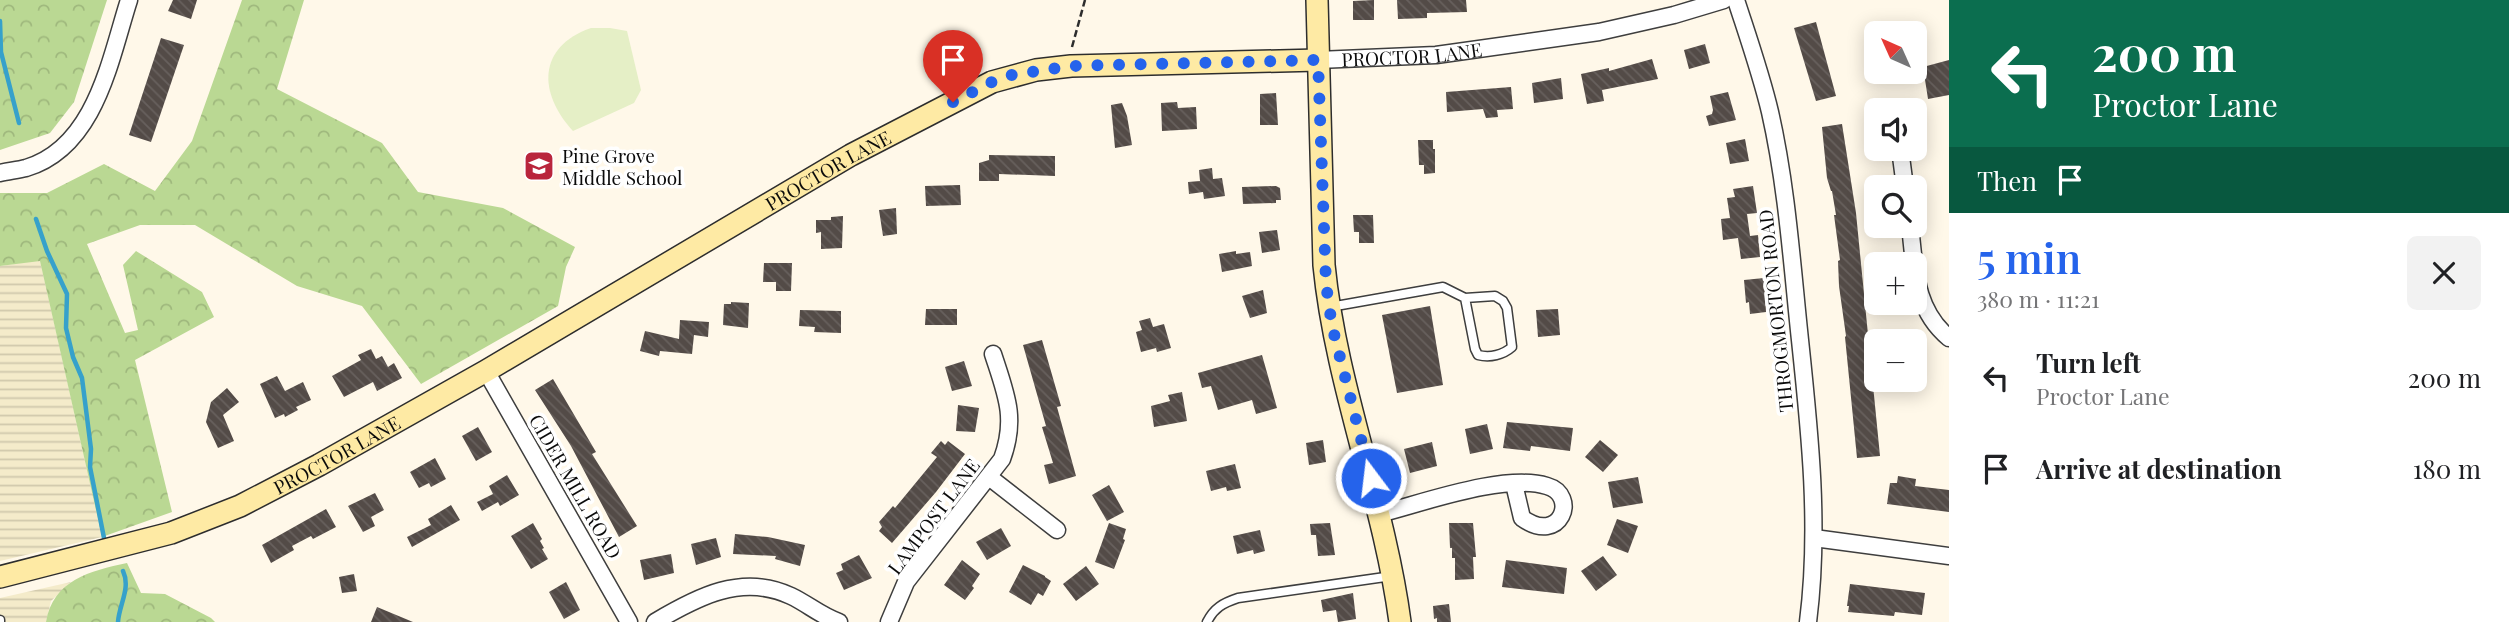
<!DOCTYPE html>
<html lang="en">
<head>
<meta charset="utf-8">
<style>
  body { margin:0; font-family:"Playfair Display",serif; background:#f2f2f2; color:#202124; height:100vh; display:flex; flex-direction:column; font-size:26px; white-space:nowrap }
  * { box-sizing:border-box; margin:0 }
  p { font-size:23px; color:#757577 }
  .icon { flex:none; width:38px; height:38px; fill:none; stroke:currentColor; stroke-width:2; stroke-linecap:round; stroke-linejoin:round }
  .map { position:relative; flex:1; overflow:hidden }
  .side { display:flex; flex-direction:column; background:#fff; width:560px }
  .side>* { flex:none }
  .guide { background:#0b6e4f; color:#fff; overflow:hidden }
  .needle { width:46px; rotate:315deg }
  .tools { position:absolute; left:1864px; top:21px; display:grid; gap:14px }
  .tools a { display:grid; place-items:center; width:63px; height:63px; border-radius:10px; background:#fff; box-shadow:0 4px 18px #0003; font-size:35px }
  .pin { position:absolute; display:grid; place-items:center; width:60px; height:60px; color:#fff; margin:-72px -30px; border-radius:50% 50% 50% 0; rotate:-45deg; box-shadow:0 0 7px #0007 }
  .pin .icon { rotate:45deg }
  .me { position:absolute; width:77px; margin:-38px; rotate:345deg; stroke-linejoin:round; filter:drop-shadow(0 0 5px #0008) }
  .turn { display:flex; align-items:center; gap:24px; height:147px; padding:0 28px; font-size:32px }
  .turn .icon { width:91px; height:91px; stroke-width:2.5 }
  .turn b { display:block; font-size:49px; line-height:60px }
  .then { display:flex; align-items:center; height:66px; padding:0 28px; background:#0003; gap:14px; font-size:26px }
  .round { display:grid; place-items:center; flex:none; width:74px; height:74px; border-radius:10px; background:#f2f2f2 }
  .headline { display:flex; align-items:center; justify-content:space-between; height:119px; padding:0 28px }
  h1 { font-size:42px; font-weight:600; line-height:52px; color:#2563eb }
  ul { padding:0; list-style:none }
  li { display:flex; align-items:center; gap:21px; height:91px; padding:0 28px }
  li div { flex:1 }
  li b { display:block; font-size:26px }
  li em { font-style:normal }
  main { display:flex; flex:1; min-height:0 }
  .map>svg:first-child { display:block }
  .farmland { fill:url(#farmland-rules) }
  .forest { fill:url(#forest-crowns) }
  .pitch { fill:#e5efc6 }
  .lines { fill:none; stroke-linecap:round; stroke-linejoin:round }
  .stream { stroke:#36a1cb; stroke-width:4.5 }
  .building { fill:url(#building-back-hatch) }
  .lane-casing { stroke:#3e3e3e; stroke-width:11 }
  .street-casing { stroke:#3e3e3e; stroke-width:19 }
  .secondary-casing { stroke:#2d2d2d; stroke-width:24 }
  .path { stroke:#2d2d2d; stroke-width:2.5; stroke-dasharray:7 3.5; stroke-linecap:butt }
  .lane { stroke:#fff; stroke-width:8 }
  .street { stroke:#fff; stroke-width:16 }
  .secondary { stroke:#feeaa4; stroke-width:21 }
  .route { stroke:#2563eb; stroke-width:12; stroke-dasharray:0 21.6 }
  .labels { text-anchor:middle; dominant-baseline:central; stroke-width:7; stroke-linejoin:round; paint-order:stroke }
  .street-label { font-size:19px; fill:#0b0b0b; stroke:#fff }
  .poi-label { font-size:19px; fill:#0b0b0b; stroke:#fff; text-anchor:start }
</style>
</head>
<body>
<main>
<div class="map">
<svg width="1949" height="622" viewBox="0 0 1949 622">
  <defs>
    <pattern id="farmland-rules" width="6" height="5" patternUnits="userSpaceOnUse" patternTransform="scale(1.75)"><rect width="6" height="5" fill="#f4ebca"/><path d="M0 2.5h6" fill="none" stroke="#d0c8ac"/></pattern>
    <pattern id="forest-crowns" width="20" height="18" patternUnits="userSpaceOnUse" patternTransform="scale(1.75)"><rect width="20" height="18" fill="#bad893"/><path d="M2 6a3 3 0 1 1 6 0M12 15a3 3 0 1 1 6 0" fill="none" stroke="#9fb87d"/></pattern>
    <pattern id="building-back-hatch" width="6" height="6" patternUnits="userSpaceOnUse" patternTransform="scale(1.75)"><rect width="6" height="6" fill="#534b47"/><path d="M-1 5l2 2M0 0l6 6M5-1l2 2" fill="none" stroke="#67605d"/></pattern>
  </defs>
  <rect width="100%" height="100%" fill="#fff8e9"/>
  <g class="farmland">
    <path d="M40 260 102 537 0 561V266Z"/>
    <path d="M71 582 51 601 46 622H0V598Z"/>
  </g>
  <g class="forest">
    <path d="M0 0H107L74 102 50 133 0 150Z"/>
    <path d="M242 0H304L277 89 382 143 418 192 503 208 575 247 566 267 558 306 421 384 362 306 297 286 195 225H140L87 244 125 333 138 330 123 265 136 251 202 292 214 317 135 360 172 512 102 537 40 261 0 266V193H47L104 164 155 191 192 141Z"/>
    <path d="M127 563 141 593 165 594 211 618 215 622H46C53 580 90 571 127 563Z"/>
  </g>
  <path class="pitch" d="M591 28H610L627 31 641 90 634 103 573 131C538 93 537 47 591 28Z"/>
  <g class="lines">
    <g class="stream">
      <path d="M0 21 1 52 19 123"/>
      <path d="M36 219 47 251 67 294 66 328 73 357 82 378 91 449 90 467 105 543"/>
      <path d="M118 622C119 605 131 588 123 571"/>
    </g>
  </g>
  <g class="building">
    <path d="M173 0H197L191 19 168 11Z"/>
    <path d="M1374 0V20H1353V1Z"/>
    <path d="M1397 0H1466L1467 12 1427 13V18L1398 19Z"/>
    <path d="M1816 22 1836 96 1816 101 1794 28Z"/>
    <path d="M161 38 184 45 151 142 129 135Z"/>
    <path d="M1705 44 1710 63 1689 69 1684 50Z"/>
    <path d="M1652 59 1658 79 1602 90 1604 101 1587 104 1581 74 1609 68V71Z"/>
    <path d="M1949 60V95L1928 99 1923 67Z"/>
    <path d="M1561 78 1563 99 1534 103 1532 83Z"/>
    <path d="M1511 87 1513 109 1497 110 1498 117 1486 118 1483 109 1447 112 1446 92Z"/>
    <path d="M1728 92 1736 120 1709 126 1706 116 1712 114 1713 110 1710 96Z"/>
    <path d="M1276 93 1278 125H1260V94Z"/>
    <path d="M1177 102 1178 108 1196 107 1197 129 1162 131 1161 103Z"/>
    <path d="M1122 103 1127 116 1132 145 1115 148 1111 105Z"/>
    <path d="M1842 124 1856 213 1880 456 1857 458 1845 337 1846 336 1839 286 1838 261 1840 260 1834 215H1836L1832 191H1831L1827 178 1822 127Z"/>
    <path d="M1745 139 1749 161 1730 164 1726 143Z"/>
    <path d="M1418 140H1433V149H1435V173L1424 174V165H1419Z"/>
    <path d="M989 155 1055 156V176L999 174V181H979V163L989 160Z"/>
    <path d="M1212 168 1213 179 1222 178 1225 196 1204 199 1203 192 1189 194 1188 182 1200 181 1199 170Z"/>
    <path d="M960 185 961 205 926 206 925 186Z"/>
    <path d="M1276 186 1280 188 1281 200H1276V203L1243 204 1242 187Z"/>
    <path d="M1753 186 1757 213 1747 214 1750 236 1758 235 1760 257 1741 259 1738 238 1723 240 1721 219 1730 218 1727 198 1735 197 1733 189Z"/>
    <path d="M896 208 897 234 883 236 879 210Z"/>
    <path d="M1353 215H1373L1374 243H1359V232H1354Z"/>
    <path d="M843 216 842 248 821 249V232L816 233V220H831V217Z"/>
    <path d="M1277 230 1280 250 1262 253 1259 232Z"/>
    <path d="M1236 251V254L1250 252 1252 266 1222 272 1219 254Z"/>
    <path d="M764 263H792L791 291H776V282H763Z"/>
    <path d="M1764 278 1766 312 1750 314 1749 302 1746 303 1744 280Z"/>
    <path d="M1263 290 1267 313 1250 318 1242 296Z"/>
    <path d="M731 302 749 303 748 328 723 325 724 304H731Z"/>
    <path d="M1430 306 1443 385 1397 393 1382 315Z"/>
    <path d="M926 309H957V325H925Z"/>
    <path d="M1558 309 1560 335 1538 337 1536 310Z"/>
    <path d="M800 310 841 311V333L814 332 815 327 799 326Z"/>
    <path d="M1150 318 1153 327 1164 324 1171 348 1157 352 1156 348 1141 352 1136 332 1142 330 1139 321Z"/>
    <path d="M680 320 709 322 708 337 694 335 692 354 660 351 659 356 640 351 645 331 679 339Z"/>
    <path d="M1042 340 1061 406 1057 407 1076 476 1049 484 1044 465 1053 463 1042 427 1046 426 1023 345Z"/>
    <path d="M371 349 376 359 382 356 388 367 394 363 402 378 377 391 373 382 344 397 332 376 361 360 358 355Z"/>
    <path d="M1262 355 1277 408 1256 414 1252 400 1218 410 1211 386 1202 388 1198 373Z"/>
    <path d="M964 361 972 386 952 391 945 367Z"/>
    <path d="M277 376 285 391 303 382 311 400 296 407 298 410 285 417 284 414 275 418 260 384Z"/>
    <path d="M553 379 596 452 592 454 637 526 619 537 571 446 535 390Z"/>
    <path d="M227 388 239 402 223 415 234 441 218 448 206 422 211 402Z"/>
    <path d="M1182 392 1187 421 1154 427 1151 406 1170 401 1168 395Z"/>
    <path d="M958 405 979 408 975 432 956 431Z"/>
    <path d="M1507 422 1573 428 1570 451 1531 446 1530 451 1503 448Z"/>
    <path d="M1487 424 1493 449 1470 454 1465 429Z"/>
    <path d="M478 427 492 452 476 461 462 436Z"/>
    <path d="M1323 440 1326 462 1309 465 1306 443Z"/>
    <path d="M1600 440 1618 455 1603 472 1585 457Z"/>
    <path d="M941 441 945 445 948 441 965 454 936 492 892 543 879 531 882 527 879 522 893 506 895 508 937 457 931 453Z"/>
    <path d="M1432 442 1437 466 1410 473 1404 449Z"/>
    <path d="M435 458 446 479 431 487 429 483 419 488 410 472Z"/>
    <path d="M1235 464 1241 488 1227 491 1226 487 1211 491 1206 471Z"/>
    <path d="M507 475 519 495 500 506 498 502 482 511 477 502 493 494 489 486Z"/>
    <path d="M1898 476 1916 479 1915 486 1949 490V512L1887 504 1890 483H1897Z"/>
    <path d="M1638 477 1643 503 1613 508 1608 482Z"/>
    <path d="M1109 485 1124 512 1107 521 1092 495Z"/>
    <path d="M375 493 384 510 371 517 375 526 363 532 348 506Z"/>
    <path d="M451 505 460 520 412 547 407 537 431 525 428 519Z"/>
    <path d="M326 509 336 527 313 539 311 536 292 546 294 550 271 563 262 545Z"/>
    <path d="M1617 519 1638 526 1628 553 1607 545Z"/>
    <path d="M533 523 542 539 540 541 544 548 542 549 548 559 531 569 511 536Z"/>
    <path d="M1109 523 1126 529 1123 539 1125 540 1114 569 1095 562Z"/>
    <path d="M1330 523 1335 555 1318 556 1316 535H1311L1310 524Z"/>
    <path d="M1449 523H1473L1476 557H1473L1474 579 1455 580V558H1452V548H1450Z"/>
    <path d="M1001 528 1011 546 987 560 976 542Z"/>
    <path d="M1260 530 1265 551 1254 554 1253 550 1237 554 1233 536Z"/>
    <path d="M735 534 768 537 805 545 800 566 775 559 776 556 733 554Z"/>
    <path d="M716 538 721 557 696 565 691 544Z"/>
    <path d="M671 554 674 573 644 580 640 560Z"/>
    <path d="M859 555 872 578 844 590 836 573 843 570 841 564Z"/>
    <path d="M1603 556 1617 575 1596 591 1581 571Z"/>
    <path d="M962 560 980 574 972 586 974 588 965 600 944 585Z"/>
    <path d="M1506 560 1567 568 1564 594 1502 587Z"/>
    <path d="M1023 565 1045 576V577L1051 581 1043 596 1038 593 1031 605 1009 592Z"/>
    <path d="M1086 566 1099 584 1076 601 1063 584Z"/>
    <path d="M354 574 357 591 342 593 339 577Z"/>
    <path d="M566 582 580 610 564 619 549 592Z"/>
    <path d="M1850 584 1925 593 1922 615 1895 612 1894 616 1848 612 1849 606H1847Z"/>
    <path d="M1353 593 1356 619 1338 622 1336 610 1323 612 1321 600Z"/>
    <path d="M1449 604 1451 622H1437V618L1434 619 1433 606Z"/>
    <path d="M377 607 413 622H371Z"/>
  </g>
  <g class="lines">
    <g class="lane-casing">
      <g id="lane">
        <path d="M1330 307 1443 287 1465 298 1495 296 1503 301 1507 308 1512 347C1503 355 1490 358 1478 355L1475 349 1465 298"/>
        <path d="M0 620V622"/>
        <path d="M1207 622C1214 608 1223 603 1238 598L1392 576"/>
      </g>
    </g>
    <g class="street-casing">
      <g id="street">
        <path d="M1736 0C1748 37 1761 74 1770 112 1787 187 1792 265 1800 340 1810 434 1820 528 1808 622"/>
        <path id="s1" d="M1318 60 1436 55 1599 32 1674 15 1724 0"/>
        <path d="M1900 149 1905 187"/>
        <path d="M0 173C9 171 18 170 26 168 96 147 110 59 129 0"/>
        <path d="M1910 226C1915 268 1914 309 1949 338"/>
        <path d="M486 371 629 622"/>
        <path d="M989 477 1057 530"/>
        <path d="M1379 514C1423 503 1504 473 1547 486 1579 495 1561 546 1522 518L1514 484"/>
        <path d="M1814 538 1949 556"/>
        <path d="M655 622C697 597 742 573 791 596 808 604 821 616 839 622"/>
        <path d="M889 622 906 582 1002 459C1017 418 1006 394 993 354"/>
      </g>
    </g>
    <g class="secondary-casing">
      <g id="secondary">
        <path d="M1317 0 1324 265C1336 387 1384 501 1400 622"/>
        <path id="s2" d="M0 577 171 533 240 506 319 465 486 371 851 155 992 82 1036 70 1071 66 1318 60"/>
      </g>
    </g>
    <path class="path" d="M1072 47 1085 0"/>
    <use href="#lane" class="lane"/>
    <use href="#street" class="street"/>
    <use href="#secondary" class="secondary"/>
  </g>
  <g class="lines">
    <path class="route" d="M953 102 992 82 1011 75 1071 66 1318 60 1326 284 1332 326 1371 478"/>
  </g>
  <defs>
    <g id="school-square" transform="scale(1.575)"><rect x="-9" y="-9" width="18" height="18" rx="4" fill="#b9253c" stroke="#fff"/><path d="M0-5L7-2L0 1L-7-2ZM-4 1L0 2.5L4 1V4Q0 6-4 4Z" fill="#fff"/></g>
  </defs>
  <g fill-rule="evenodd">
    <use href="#school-square" x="539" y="166"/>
  </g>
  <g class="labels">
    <g class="street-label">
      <text stroke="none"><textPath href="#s1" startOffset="94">PROCTOR LANE</textPath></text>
      <text stroke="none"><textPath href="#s2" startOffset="928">PROCTOR LANE</textPath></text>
      <text transform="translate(1775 311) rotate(-96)">THROGMORTON ROAD</text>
      <text stroke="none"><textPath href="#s2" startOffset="360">PROCTOR LANE</textPath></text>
      <text transform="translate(576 486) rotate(60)">CIDER MILL ROAD</text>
      <text transform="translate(933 516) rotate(-53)">LAMPOST LANE</text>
    </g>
    <g class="poi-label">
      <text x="562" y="155">Pine Grove<tspan x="562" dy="22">Middle School</tspan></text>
    </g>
  </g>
</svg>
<div class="tools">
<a><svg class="needle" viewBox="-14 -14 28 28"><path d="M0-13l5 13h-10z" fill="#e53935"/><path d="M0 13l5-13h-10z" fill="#757577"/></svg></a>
<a><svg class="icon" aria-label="sound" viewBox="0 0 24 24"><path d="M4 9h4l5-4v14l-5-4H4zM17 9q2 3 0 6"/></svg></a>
<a><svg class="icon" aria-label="search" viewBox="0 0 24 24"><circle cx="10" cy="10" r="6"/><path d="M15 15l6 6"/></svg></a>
<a>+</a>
<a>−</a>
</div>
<div class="pin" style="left:953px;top:102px;background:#d93025"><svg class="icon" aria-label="arrive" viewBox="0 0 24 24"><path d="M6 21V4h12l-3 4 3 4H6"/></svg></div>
<svg class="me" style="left:1371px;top:478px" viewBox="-20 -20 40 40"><circle r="17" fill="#2563eb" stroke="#fff" stroke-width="3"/><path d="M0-11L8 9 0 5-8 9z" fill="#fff"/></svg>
</div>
<section class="side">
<div class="guide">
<div class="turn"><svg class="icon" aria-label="left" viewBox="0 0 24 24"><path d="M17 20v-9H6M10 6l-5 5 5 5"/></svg><div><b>200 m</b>Proctor Lane</div></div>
<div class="then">Then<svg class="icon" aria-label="arrive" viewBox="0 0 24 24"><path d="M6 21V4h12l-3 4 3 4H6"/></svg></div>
</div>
<div class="headline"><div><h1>5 min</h1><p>380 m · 11:21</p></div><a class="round"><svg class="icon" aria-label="close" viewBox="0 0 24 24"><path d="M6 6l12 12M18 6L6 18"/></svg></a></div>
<ul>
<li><svg class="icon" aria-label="left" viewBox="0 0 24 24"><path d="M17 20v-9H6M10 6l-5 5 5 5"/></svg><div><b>Turn left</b><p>Proctor Lane</p></div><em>200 m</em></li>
<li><svg class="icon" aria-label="arrive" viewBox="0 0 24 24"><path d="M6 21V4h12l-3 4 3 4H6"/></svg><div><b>Arrive at destination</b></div><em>180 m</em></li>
</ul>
</section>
</main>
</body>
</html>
